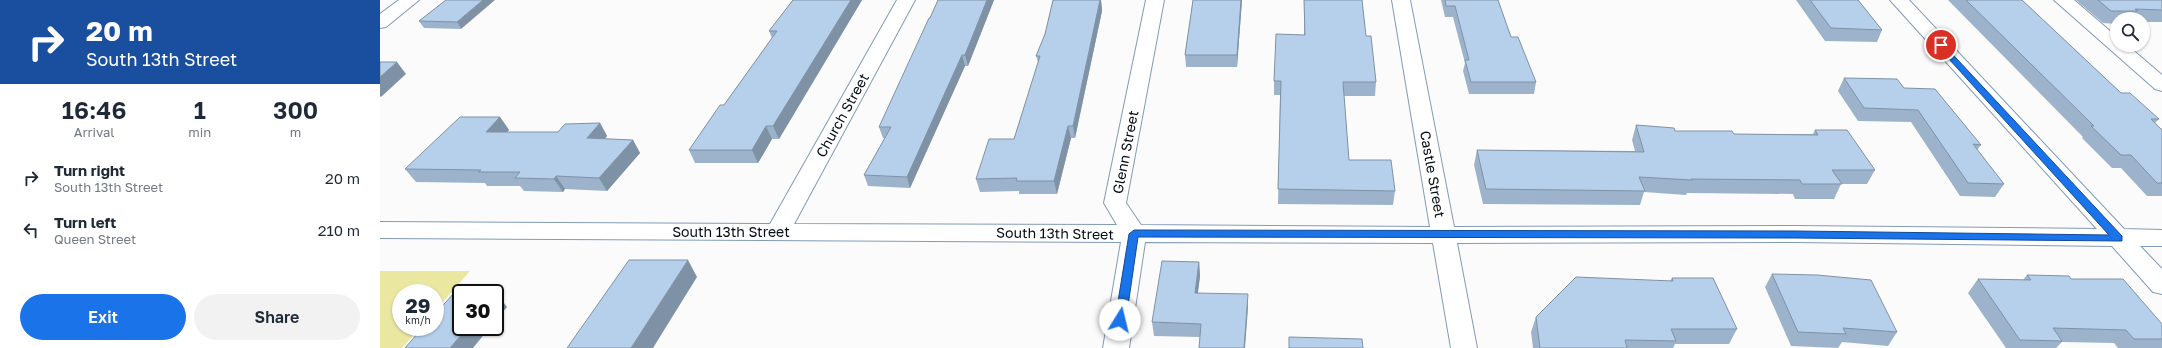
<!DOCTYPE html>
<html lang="en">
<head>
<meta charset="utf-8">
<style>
  body { margin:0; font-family:"Golos Text",sans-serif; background:#f2f2f3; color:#1f2937; height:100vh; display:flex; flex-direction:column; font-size:15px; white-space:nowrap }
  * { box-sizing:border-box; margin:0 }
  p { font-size:13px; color:#747a83 }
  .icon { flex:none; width:22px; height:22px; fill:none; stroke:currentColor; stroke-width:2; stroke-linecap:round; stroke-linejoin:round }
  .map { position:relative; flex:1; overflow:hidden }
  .panel { display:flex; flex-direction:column; background:#fff; width:380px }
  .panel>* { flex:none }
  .top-card { background:#1a4fa0; color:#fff; overflow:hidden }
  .tools { position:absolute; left:1730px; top:12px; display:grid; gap:8px }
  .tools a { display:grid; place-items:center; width:40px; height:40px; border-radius:50%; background:#fff; box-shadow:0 1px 3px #0004; font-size:20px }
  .speed { position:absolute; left:12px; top:284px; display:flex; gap:8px; font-size:20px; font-weight:700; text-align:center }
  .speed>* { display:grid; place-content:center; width:52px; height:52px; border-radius:50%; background:#fff; box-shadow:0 1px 3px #0004; line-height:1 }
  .speed small { font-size:10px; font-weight:400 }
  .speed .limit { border:2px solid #111; border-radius:6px; background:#fff; color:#111 }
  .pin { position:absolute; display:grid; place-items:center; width:34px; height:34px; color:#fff; margin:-17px; border:2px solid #fff; border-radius:50%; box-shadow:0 1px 4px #0007 }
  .me { position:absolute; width:44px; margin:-22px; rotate:9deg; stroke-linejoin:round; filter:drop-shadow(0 0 3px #0008) }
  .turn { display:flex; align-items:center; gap:14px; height:84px; padding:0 20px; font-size:18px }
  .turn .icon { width:52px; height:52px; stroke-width:2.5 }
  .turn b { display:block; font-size:28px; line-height:34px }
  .eta { display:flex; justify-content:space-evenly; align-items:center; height:68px; text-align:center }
  .eta b { font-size:24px; font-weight:600; line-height:28px }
  .cta { display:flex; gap:8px; margin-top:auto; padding:8px 20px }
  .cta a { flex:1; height:46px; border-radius:24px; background:#1a73e8; color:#fff; font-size:16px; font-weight:600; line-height:46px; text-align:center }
  .cta a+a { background:#f2f2f3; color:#1f2937 }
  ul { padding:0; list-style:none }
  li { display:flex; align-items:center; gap:12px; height:52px; padding:0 20px }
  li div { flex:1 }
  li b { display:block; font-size:15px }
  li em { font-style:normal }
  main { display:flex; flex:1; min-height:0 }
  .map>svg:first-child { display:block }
  .green { fill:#eae8a0 }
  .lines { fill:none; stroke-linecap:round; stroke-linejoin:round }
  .minor-casing { stroke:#829bb5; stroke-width:2 }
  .minor { fill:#fff; fill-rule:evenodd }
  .wall { fill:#9db3cb }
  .shaded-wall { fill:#7f92a5 }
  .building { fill:#b6d0ec; stroke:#7f92a5 }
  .route { fill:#1a73e8; stroke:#114b97 }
  .labels { text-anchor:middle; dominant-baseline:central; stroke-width:3.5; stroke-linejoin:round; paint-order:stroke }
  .street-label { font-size:14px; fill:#040c15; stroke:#fff }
</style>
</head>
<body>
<main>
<section class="panel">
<div class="top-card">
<div class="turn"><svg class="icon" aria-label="right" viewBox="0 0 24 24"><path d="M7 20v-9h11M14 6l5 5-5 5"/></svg><div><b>20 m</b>South 13th Street</div></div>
</div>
<div class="eta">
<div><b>16:46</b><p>Arrival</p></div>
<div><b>1</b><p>min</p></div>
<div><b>300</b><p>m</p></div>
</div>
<ul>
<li><svg class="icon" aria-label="right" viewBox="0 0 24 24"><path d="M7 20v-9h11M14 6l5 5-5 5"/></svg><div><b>Turn right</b><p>South 13th Street</p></div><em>20 m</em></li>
<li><svg class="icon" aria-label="left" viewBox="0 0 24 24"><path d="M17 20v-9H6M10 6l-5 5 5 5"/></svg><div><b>Turn left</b><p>Queen Street</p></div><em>210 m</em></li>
</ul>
<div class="cta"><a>Exit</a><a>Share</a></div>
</section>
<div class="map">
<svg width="1782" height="348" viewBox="0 0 1782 348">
  <rect width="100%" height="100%" fill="#fbfbfb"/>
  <path class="green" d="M0 271H90L55 311V293H21V327H41L22 348H0Z"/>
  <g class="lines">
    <g class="minor-casing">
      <g id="minor">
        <path d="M19 0H39L6 27 0 28V14Z"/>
        <path d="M517 0H535L414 224 737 225 724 203 766 0H784L746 203 761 225 1050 227 1012 0H1030L1074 227 1416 226 1717 229 1510 0H1529L1744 229 1782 230V246H1760L1782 269V294L1773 292 1732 246 1416 242 1077 243 1097 348H1071L1053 243 765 242 749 348H723L741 242 0 238V222L390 224Z"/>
        <path d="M1674 0H1694L1737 37V45H1747L1782 75V91L1775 89Z"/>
      </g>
    </g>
    <use href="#minor" class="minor"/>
  </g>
  <g class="wall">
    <path d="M66 0 81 29 44 28 39 21Z"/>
    <path d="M413 0H482L399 139H392L378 163H315L309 150 344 105 392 38 389 31Z"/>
    <path d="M558 0H614L588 66H585L530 188 488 186 484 175 505 138H503L499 127 550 18Z"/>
    <path d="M673 0H721L722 11 695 138H691L677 194H639V191L600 192 596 179 634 139 658 62 656 56 665 34Z"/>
    <path d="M813 0H862L857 67H806L805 55Z"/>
    <path d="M924 0H982L986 36 996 82 995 96H964L969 160 1015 191 1013 205 898 204 900 95H894V81L924 35Z"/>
    <path d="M1061 0H1118L1131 37 1156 82 1154 94H1089L1083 71 1085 63 1073 17H1065Z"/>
    <path d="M1416 0H1478L1502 30 1497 42 1445 41Z"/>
    <path d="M1568 0H1642L1741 93 1779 119 1775 123 1782 130V196H1767L1741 168H1732L1702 138 1703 137Z"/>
    <path d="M1696 0H1782V22H1763V19H1737V24L1723 23Z"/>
    <path d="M1464 78 1524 88 1601 145 1597 150 1624 184 1615 197 1580 196 1531 122 1478 121 1458 91Z"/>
    <path d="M120 117 129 130 127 132H178L220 123 227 136 225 139 253 140 260 153 227 191 185 189 183 192 144 191 140 186H107L105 183 36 182 25 169Z"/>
    <path d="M1256 125 1295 131 1354 134H1433L1435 130 1495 170 1487 184H1461L1454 199H1415L1413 194 1307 193 1306 195 1264 192 1260 205 1103 204 1094 165 1097 150 1255 151 1252 140Z"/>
    <path d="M819 262 820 276 818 293 868 308 820 337 774 336 772 322Z"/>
    <path d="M1392 274 1517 332 1508 346 1462 342 1458 348 1411 346 1385 287Z"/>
    <path d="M1647 275 1691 279 1782 324V348H1738L1734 343 1682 342 1676 348H1626L1588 293 1598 279 1643 280Z"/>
    <path d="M1292 278 1357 329 1349 344H1295L1293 348H1153L1151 332 1156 317 1290 281Z"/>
  </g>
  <g class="shaded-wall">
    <path d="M103 0H115L81 29 77 22Z"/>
    <path d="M471 0H482L399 139 393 126Z"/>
    <path d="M607 0H614L588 66 585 55Z"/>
    <path d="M720 0H721L722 11 695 138 693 126Z"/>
    <path d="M861 0H862L857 67V55Z"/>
    <path d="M582 55 585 66 530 188 527 177Z"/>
    <path d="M17 62 26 74 1 97 0 96V77Z"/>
    <path d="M120 117 129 130 115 145 106 132Z"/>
    <path d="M220 123 227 136 215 151 207 138Z"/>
    <path d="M386 126 392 139 378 163 372 150Z"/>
    <path d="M688 126 691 138 677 194 674 181Z"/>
    <path d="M253 140 260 153 227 191 219 178Z"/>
    <path d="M176 176 185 189 183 192 174 179Z"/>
    <path d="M308 260 317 277 273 348H251Z"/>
    <path d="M819 262 820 276 816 306 815 293Z"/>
    <path d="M116 293 127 307 115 321V295Z"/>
    <path d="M868 294V308L865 348H864Z"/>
    <path d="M88 327H110L93 348H70Z"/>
  </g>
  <g class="building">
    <path d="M66 0H103L77 22 39 21Z"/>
    <path d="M413 0H471L393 126H386L372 150H309L340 105H344L397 31H389Z"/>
    <path d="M558 0H607L585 55H582L527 177 484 175 511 127H499L549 18H550Z"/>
    <path d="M673 0H720L693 126H688L674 181H636L637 178 596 179 609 139H634L660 56H656L665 34Z"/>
    <path d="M813 0H861L857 55H805Z"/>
    <path d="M924 0H982L986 36H991L996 82H963L969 160H1011L1015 191 898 189 901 81H894L896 34 925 35Z"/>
    <path d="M1065 0H1118L1131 37H1138L1156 82H1091L1085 60H1089L1075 6H1066Z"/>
    <path d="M1430 0H1478L1502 30 1451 28Z"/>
    <path d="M1586 0H1642L1741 93H1750L1779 119H1771L1782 130V183H1777L1751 155H1741L1711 126H1714Z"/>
    <path d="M1718 0H1782V10L1755 9 1758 11H1731Z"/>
    <path d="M0 62H17L0 77Z"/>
    <path d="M1464 78 1517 79 1524 88 1555 89 1601 145 1593 144 1624 184 1588 183 1538 110 1484 108Z"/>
    <path d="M80 117H120L106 132H178L185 124 220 123 207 138 253 140 219 178 176 176 174 179 135 178 140 172H98L101 170 25 169Z"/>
    <path d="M1256 125 1294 128 1295 131H1352L1354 134 1438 135 1435 130H1467L1495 170H1452L1462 184H1422L1420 180 1311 179 1312 180 1259 177 1265 191 1106 189 1097 150 1264 152Z"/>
    <path d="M249 260H308L251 348H187Z"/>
    <path d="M782 261 819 262 815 293 868 294 864 348H819L821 324 772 322Z"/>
    <path d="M1392 274 1437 275 1491 280 1517 332 1463 328 1466 334 1418 332Z"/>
    <path d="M1647 275 1689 276 1691 279H1743L1782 324V339H1754L1746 330 1673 328 1682 341 1640 340 1598 279 1651 280Z"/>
    <path d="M1196 277 1293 281 1292 278H1333L1357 329H1291L1296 341 1245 340 1247 348H1160L1156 317Z"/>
    <path d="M74 293H95H81V327H88L70 348H25L43 327H55V314Z"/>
    <path d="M909 337 982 339 983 348H909Z"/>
  </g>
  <path class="route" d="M1558 44H1563L1742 236V241L1416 238 758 237 746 320 740 324 735 320 749 234 754 230 1416 231 1729 235 1558 47Z"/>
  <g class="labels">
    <g class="street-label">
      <text transform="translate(462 115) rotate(-61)">Church Street</text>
      <text transform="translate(745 152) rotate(-79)">Glenn Street</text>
      <text transform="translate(1053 174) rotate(80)">Castle Street</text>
      <text x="351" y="231">South 13th Street</text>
      <text transform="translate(675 233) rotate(1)">South 13th Street</text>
    </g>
  </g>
</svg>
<div class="tools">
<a><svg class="icon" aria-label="search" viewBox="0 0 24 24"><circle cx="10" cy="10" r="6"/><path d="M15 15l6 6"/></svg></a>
</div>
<div class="speed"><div>29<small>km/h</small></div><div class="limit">30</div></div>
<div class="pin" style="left:1561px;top:45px;background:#d93025"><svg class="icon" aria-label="arrive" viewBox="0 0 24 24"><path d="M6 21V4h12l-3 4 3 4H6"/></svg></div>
<svg class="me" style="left:740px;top:320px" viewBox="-20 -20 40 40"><circle r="19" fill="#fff"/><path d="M0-13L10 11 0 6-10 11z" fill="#1a73e8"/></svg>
</div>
</main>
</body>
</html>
